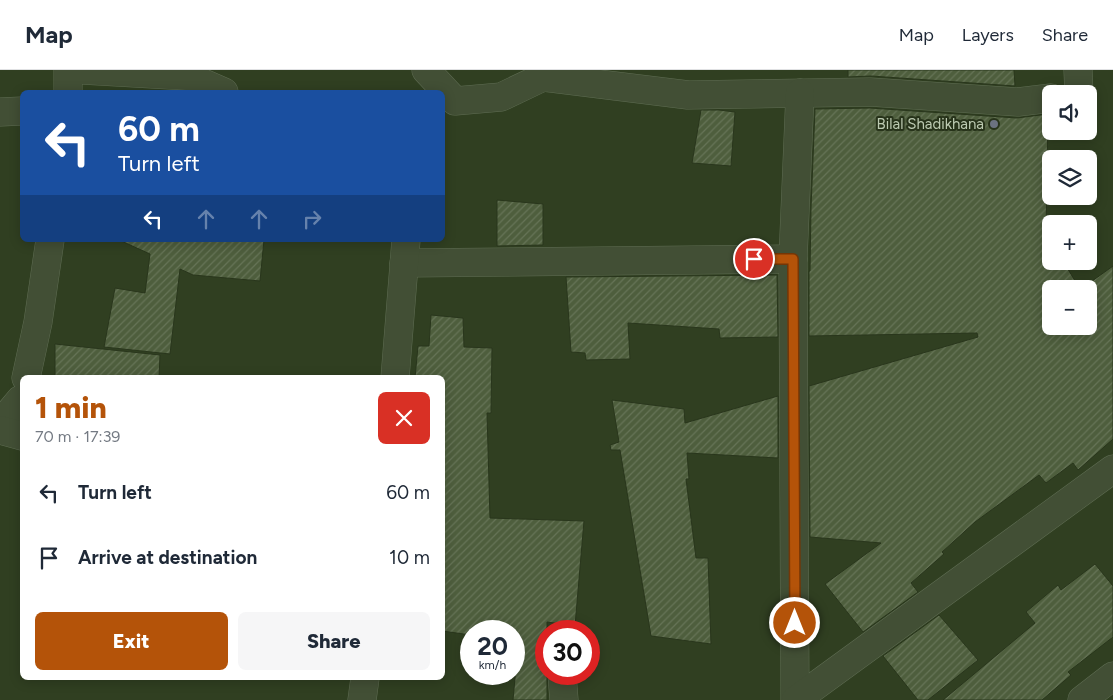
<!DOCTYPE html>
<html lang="en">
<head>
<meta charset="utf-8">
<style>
  body { margin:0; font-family:Figtree,sans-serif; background:#f6f6f7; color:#1f2937; height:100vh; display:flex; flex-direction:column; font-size:19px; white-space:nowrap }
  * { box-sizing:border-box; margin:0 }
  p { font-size:16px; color:#747a83 }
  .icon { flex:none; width:28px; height:28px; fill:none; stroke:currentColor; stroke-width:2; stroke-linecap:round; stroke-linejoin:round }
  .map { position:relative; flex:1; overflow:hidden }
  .side { position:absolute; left:20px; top:305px; width:425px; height:305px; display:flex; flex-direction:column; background:#fff; border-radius:8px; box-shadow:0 2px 12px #0003 }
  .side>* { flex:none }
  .top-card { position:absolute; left:20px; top:20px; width:425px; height:152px; border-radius:8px; box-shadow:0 2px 12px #0003; background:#1a4fa0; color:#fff; overflow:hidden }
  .controls { position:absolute; left:1042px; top:15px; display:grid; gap:10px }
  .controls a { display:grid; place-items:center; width:55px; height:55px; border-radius:8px; background:#fff; box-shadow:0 2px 12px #0003; font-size:25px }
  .speed { position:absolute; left:460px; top:550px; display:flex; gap:10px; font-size:25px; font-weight:700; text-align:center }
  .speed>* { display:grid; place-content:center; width:65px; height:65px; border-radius:50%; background:#fff; box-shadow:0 2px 12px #0003; line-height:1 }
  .speed small { font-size:12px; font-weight:400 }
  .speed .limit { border:8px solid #d22; background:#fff; color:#111 }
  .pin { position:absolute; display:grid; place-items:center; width:42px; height:42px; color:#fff; margin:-21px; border:2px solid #fff; border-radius:50%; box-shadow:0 1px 5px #0007 }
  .me { position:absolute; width:55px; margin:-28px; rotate:0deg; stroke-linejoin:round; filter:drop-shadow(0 0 4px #0008) }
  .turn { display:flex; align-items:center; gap:18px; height:105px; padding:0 15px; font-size:22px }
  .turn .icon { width:65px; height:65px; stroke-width:2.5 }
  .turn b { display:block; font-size:35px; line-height:42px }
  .lanes { display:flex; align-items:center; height:48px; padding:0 15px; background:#0003; justify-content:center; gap:25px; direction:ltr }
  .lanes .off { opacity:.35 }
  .round { display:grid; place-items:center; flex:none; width:52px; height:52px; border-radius:8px; background:#f6f6f7 }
  .summary { display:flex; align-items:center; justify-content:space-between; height:85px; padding:0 15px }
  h1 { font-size:30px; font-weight:800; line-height:38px; color:#b45309 }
  .button { display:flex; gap:10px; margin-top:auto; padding:10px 15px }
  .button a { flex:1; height:58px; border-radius:8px; background:#b45309; color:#fff; font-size:20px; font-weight:800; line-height:58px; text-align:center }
  .button a+a { background:#f6f6f7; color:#1f2937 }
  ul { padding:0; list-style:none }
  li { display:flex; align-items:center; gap:15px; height:65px; padding:0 15px }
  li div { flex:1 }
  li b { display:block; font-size:19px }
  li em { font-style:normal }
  header { display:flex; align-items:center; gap:30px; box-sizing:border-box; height:70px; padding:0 25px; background:#fff; border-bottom:1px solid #e0e1e3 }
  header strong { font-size:24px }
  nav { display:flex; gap:28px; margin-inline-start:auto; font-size:18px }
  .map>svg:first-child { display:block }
  .building { fill:url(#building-hatch); stroke:#29361c }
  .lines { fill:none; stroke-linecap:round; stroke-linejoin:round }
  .street-casing { stroke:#5f6d53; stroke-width:29 }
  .street { stroke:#424f35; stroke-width:28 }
  .route-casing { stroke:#753606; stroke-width:12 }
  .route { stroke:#b45309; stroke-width:9 }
  .worship-dot { fill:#6b7280; stroke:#27331a; stroke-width:2 }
  .labels { text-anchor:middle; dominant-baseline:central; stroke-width:4; stroke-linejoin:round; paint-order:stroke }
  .poi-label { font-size:15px; fill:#bccab1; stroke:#27331a; text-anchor:end }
</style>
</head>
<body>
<header>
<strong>Map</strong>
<nav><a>Map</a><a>Layers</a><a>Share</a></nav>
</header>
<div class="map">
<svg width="1113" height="630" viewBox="0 0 1113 630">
  <defs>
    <pattern id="building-hatch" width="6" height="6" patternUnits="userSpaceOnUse" patternTransform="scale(1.25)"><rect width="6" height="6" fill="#4e5e3d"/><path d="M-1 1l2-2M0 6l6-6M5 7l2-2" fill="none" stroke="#667457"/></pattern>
  </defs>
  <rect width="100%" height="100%" fill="#303f21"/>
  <g class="building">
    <path d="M848 0H1014L1015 16 871 6 848 7Z"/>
    <path d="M870 38 1017 48 1048 44 1046 164 1051 172V191H1063L1080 219H1051V256H1089V219H1081L1113 196V369L1078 400 1073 393 1046 413 1039 405 975 452 942 482 944 484 911 513 918 522 863 562 825 514 881 473 810 467 809 316 978 267 977 263 809 266V201H810L811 138 815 39Z"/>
    <path d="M701 40H719L735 42 731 96 692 93Z"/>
    <path d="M497 130 543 134V175L497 176Z"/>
    <path d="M119 170H264L260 211 193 205 180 199 170 284 104 277 115 218 145 223 150 184Z"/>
    <path d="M777 205 778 267 720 268 719 259 628 253 630 289 586 290 585 283 571 282 566 207Z"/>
    <path d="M431 245 463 248 464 277 492 278 491 343H487L490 448 584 451 575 556 547 552V630H513L518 575H514V561H471V565L442 561V308H415L418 276H429Z"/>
    <path d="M55 274 160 285 159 308H55Z"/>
    <path d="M778 326V388L687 383 689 409H686L696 488H708L711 574 651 566 620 380H611L610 375 619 372 612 330 684 339 685 353Z"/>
    <path d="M1095 494 1113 516V567L1068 602 1071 605 1042 630H943L1035 553 1026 542 1058 515 1061 520Z"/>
    <path d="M939 545 978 590 928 630H918L883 586Z"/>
  </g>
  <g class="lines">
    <g class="street-casing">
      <g id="street">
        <path d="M82 0 187 6 224 22"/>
        <path d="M426 0 455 31 501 27 543 7 688 25 870 22 1018 32 1051 28"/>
        <path d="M1078 0 1079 24"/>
        <path d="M68 22V0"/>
        <path d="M0 42 22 41"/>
        <path d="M404 193 793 189"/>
        <path d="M26 308 38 252 50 170"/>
        <path d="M395 308 406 170"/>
        <path d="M0 354 20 330"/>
        <path d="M0 360 22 366"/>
        <path d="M562 604 564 630"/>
        <path d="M362 630 365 608"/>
        <path d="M795 630 793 189 800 23"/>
        <path d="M796 630 1113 399"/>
        <path d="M1082 630 1113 606"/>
      </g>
    </g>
    <use href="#street" class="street"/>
  </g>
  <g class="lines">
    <g class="route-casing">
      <path id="route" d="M754 189H793L795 553"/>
    </g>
    <use href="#route" class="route"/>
  </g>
  <circle class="worship-dot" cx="994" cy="54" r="5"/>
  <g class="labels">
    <g class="poi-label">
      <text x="984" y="54">Bilal Shadikhana</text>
    </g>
  </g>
</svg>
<div class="controls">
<a><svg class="icon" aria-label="sound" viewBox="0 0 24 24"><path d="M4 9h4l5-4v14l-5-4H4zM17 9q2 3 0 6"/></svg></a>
<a><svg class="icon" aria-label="layers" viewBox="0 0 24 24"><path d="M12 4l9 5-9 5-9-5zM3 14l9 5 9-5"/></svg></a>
<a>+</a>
<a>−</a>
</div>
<div class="speed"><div>20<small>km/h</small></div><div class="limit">30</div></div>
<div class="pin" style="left:754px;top:189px;background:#d93025"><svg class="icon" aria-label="arrive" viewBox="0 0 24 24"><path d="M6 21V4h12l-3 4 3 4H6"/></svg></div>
<svg class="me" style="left:795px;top:553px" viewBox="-20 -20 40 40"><circle r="17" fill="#b45309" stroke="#fff" stroke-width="3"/><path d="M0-11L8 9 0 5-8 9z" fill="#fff"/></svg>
<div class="top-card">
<div class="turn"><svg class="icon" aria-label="left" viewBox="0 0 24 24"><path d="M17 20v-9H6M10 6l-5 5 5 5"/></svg><div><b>60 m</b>Turn left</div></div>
<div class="lanes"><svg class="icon" aria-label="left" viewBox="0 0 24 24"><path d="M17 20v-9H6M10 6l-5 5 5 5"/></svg><svg class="icon off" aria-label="ahead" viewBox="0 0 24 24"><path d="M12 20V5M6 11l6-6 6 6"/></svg><svg class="icon off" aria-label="ahead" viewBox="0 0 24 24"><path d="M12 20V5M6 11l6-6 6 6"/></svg><svg class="icon off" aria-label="right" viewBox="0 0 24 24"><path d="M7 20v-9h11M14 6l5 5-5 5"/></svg></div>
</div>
<section class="side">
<div class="summary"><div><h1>1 min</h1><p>70 m · 17:39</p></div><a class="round" style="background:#d93025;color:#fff"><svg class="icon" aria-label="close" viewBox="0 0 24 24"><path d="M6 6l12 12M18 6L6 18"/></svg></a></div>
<ul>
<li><svg class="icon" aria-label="left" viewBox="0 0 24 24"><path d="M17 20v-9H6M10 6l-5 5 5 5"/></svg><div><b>Turn left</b></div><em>60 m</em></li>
<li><svg class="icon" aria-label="arrive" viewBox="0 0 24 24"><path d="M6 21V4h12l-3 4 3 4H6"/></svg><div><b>Arrive at destination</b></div><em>10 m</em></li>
</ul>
<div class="button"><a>Exit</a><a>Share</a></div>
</section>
</div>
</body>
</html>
